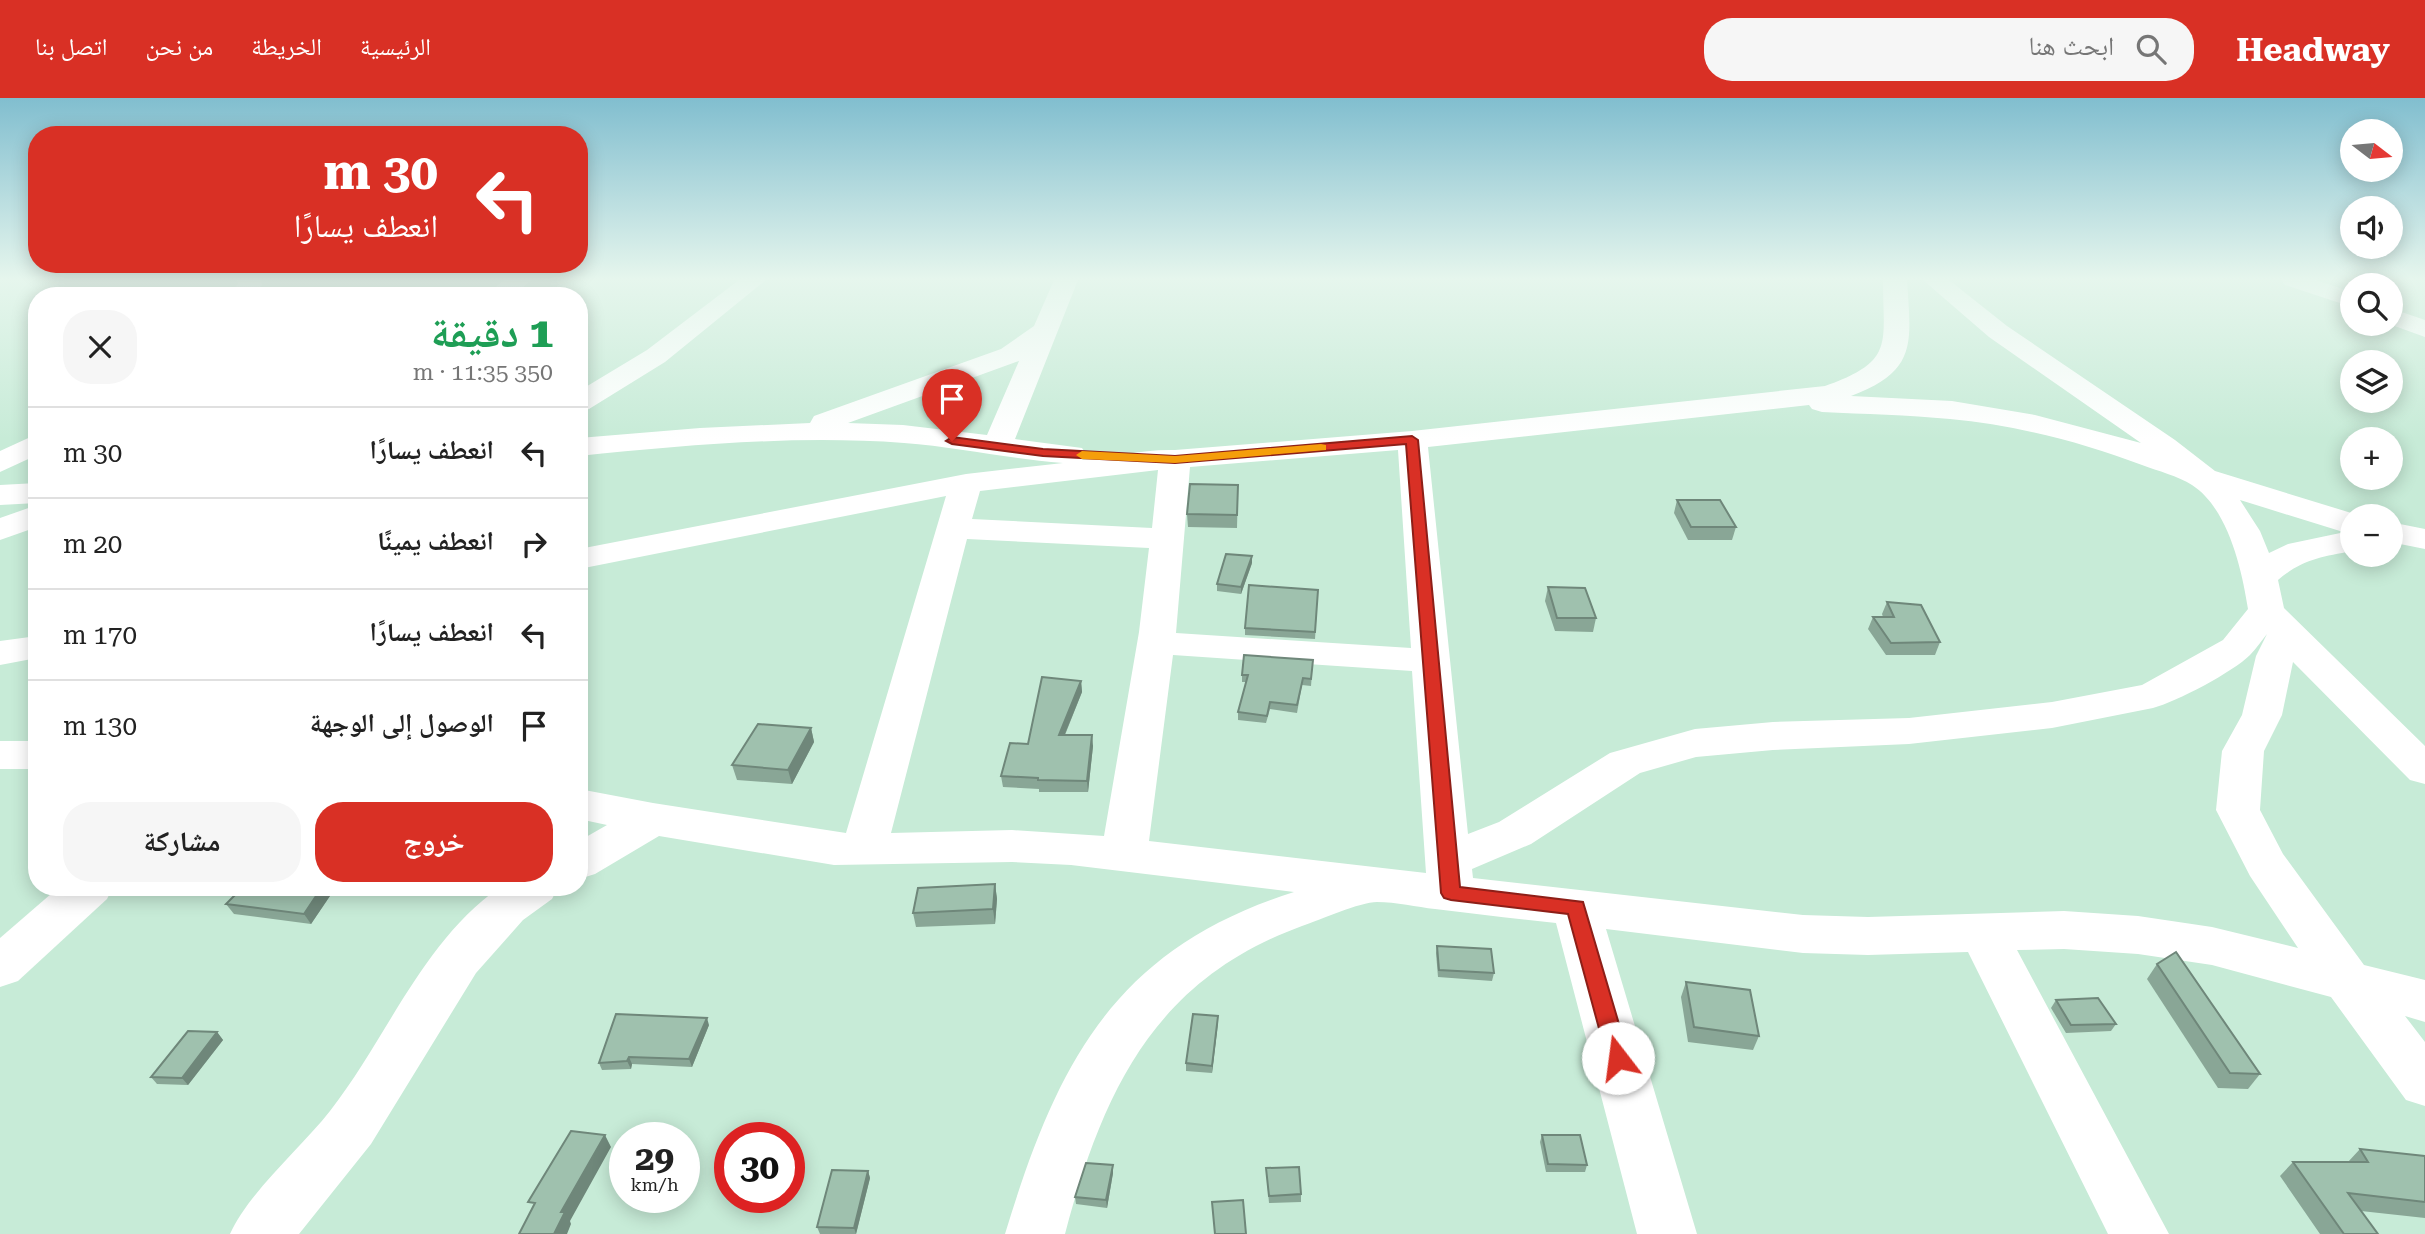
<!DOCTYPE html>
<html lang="ar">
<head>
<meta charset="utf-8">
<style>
  body { margin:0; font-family:"Roboto Serif","Noto Naskh Arabic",serif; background:#f6f6f6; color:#222; direction:rtl; height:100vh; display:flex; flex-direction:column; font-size:26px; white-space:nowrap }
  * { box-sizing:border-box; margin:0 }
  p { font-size:23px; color:#767676 }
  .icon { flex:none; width:38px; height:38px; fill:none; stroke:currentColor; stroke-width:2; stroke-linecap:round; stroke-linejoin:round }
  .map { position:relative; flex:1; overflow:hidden; direction:ltr }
  .sheet { position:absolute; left:28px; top:189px; width:560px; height:609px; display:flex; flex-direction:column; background:#fff; border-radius:28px; box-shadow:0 4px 18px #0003; direction:rtl }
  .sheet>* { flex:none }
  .guide { position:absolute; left:28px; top:28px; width:560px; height:147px; border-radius:28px; box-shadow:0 4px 18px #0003; direction:rtl; background:#d93025; color:#fff; overflow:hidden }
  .needle { width:46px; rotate:106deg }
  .controls { position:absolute; left:2340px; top:21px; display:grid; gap:14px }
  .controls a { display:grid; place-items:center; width:63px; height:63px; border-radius:50%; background:#fff; box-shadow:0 4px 18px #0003; font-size:35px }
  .speed { position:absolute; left:609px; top:1024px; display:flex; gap:14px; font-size:35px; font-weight:700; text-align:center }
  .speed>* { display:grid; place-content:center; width:91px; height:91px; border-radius:50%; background:#fff; box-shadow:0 4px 18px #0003; line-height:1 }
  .speed small { font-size:18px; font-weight:400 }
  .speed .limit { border:10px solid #d22; background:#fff; color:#111 }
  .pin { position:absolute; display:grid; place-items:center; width:60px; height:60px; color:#fff; margin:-72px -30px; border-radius:50% 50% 50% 0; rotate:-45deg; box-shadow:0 0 7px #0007 }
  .pin .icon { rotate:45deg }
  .me { position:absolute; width:77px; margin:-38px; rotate:345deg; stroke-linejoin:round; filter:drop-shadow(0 0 5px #0008) }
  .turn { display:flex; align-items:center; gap:24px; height:147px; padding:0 35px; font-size:32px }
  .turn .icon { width:91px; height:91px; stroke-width:2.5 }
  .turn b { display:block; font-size:49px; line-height:60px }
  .round { display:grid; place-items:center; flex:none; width:74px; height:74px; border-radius:28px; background:#f6f6f6 }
  .overview { display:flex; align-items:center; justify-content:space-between; height:119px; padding:0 35px }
  h1 { font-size:42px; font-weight:800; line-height:52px; color:#1e9e55 }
  .cta { display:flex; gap:14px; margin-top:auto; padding:14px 35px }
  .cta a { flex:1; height:80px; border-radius:28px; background:#d93025; color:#fff; font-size:28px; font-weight:800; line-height:80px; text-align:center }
  .cta a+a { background:#f6f6f6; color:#222 }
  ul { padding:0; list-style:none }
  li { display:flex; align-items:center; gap:21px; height:91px; padding:0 35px; border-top:2px solid #e0e0e0 }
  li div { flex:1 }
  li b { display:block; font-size:26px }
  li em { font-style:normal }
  header { display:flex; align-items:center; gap:42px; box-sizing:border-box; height:98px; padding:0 35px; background:#d93025; color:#fff }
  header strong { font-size:33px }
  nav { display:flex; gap:38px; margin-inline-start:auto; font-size:24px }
  .search { width:490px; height:63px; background:#f6f6f6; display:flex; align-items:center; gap:18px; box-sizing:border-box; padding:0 24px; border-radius:28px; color:#767676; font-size:26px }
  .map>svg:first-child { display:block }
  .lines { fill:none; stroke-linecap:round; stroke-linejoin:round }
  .minor { fill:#fff; fill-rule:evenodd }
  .wall { fill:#89a696 }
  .shaded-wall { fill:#6f877a }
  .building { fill:#9fc1ae; stroke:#6f877a; stroke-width:2 }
  .route { fill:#d93025; stroke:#8d1f18; stroke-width:2 }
  .slow { fill:#f59e0b }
</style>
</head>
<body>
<header>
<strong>Headway</strong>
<div class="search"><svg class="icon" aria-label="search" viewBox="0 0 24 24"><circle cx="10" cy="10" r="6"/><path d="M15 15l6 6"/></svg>ابحث هنا</div>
<nav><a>الرئيسية</a><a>الخريطة</a><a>من نحن</a><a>اتصل بنا</a></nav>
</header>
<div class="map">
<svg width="2425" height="1136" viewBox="0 0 2425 1136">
  <rect width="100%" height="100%" fill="#c7ebd7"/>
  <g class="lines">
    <g class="minor">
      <path d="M237 182H261L262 187 253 198H227L238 186Z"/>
      <path d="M504 182H531L513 198H485Z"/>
      <path d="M739 182H766L665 264 589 311 579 314V293L647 252Z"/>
      <path d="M1054 182H1078L1015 341 1082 350 1086 356 1082 362C1114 359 1143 351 1175 352L1412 333 1825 288C1895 263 1883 247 1883 182H1907C1911 245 1918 273 1851 298L1952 303 2035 317 2141 345 1989 239 1923 182H1949L2007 228 2175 342 2215 373 2361 418H2352V453C2321 459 2303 461 2278 482L2284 510 2425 648V686L2410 682 2293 564 2282 617 2264 653 2260 712 2283 756 2364 867 2425 882V924L2405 918 2425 944V1008L2406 1002 2331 899 2212 867 2138 856 2064 851 2017 852 2169 1136H2108L1968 854 1868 857 1803 855 1606 831 1697 1136H1637L1556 825C1516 821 1476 816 1435 811 1417 809 1396 804 1377 804 1360 804 1320 822 1302 828 1154 882 1103 993 1065 1136H1005C1057 965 1114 851 1294 794L1071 767 1012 764 834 767 659 738 595 776 579 781V743L607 727 579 721V691L653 705 846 735 946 398 579 471V451L966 376 1063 365C1009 361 958 349 904 345 796 337 687 347 579 358V340L700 330 810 325 814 318 1001 251 1034 228ZM1019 263 987 337 903 327 848 325ZM1809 307 1812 311 1822 314C1865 316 1908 317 1950 321 2015 327 2082 344 2142 367 2158 373 2178 378 2192 387 2228 410 2242 472 2248 511L2223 542 2142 587 2052 604 1909 620 1773 624 1695 631 1610 655 1499 724 1468 736 1428 349ZM1398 352 1411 550 1176 535 1190 369ZM1158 372 1152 430 972 421 980 393ZM2240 402 2340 433 2345 434 2288 446 2269 455 2260 433ZM967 441 1149 450 1139 534 1104 738 1012 732 891 735ZM2267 536 2256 558 2242 617 2222 653 2216 712 2250 778 2298 850 2212 829 2138 818 2064 813 1868 819 1803 817 1473 780 1472 771 1531 746 1640 675 1696 659 1773 652 1909 646 2052 630 2153 610C2176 604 2233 574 2250 557 2256 551 2262 542 2267 536ZM1173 557 1412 573 1426 775 1149 743Z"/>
      <path d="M2281 182H2316L2352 194V209L2285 187Z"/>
      <path d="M2390 210 2425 222V239L2389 226Z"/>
      <path d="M37 336V357L0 374V353Z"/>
      <path d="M37 385V405L0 407V387Z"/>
      <path d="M37 407V429L0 442V420Z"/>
      <path d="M2390 424 2425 431V451L2390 444Z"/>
      <path d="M37 538V560L0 567V543Z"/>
      <rect x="0" y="643" width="37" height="28"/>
      <path d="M59 789H113L107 801 18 883 0 889V840Z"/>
      <path d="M500 789H558L552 801 523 822 476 875 371 1046 299 1136H230C248 1095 301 1050 330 1013 387 940 422 844 500 789Z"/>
    </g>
  </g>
  <g class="wall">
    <path d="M1238 387 1237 430 1188 429 1187 416Z"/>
    <path d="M1677 402 1736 429 1732 442H1688L1674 415Z"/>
    <path d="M1252 465 1241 496 1217 493V486Z"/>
    <path d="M1548 489 1596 520 1593 534 1555 533 1545 503Z"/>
    <path d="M1318 492 1315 541 1245 537V530Z"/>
    <path d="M1887 504 1940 544 1935 557H1886L1868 531 1873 519H1883L1882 516Z"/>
    <path d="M1313 562 1311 588 1302 587 1297 615 1270 611 1266 625 1238 622V614L1246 584H1242V577Z"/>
    <path d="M1081 583 1082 594 1065 637 1093 648 1088 694H1039V691L1003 689 1001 678Z"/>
    <path d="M811 630 814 644 792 686 737 682 732 667Z"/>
    <path d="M995 786 997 801 995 826 916 829 913 815Z"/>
    <path d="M243 789H336L311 826 234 816 226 806Z"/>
    <path d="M1437 848 1494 875 1492 883 1438 879 1436 855Z"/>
    <path d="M2157 866 2260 976 2248 991 2218 990 2147 881Z"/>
    <path d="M1686 884 1759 938 1753 952 1688 944 1681 899Z"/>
    <path d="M2056 902 2116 926 2111 933 2066 935 2051 910Z"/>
    <path d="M1218 918 1212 975 1186 973V965Z"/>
    <path d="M709 927 692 969 632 966 631 971 602 972 599 965Z"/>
    <path d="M217 934 223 942 188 987 157 986 151 979Z"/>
    <path d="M1542 1037 1587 1067 1585 1074H1546L1540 1044Z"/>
    <path d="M2360 1051 2425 1058V1120L2361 1113 2378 1136H2320L2280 1078 2293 1064H2348Z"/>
    <path d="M1113 1067V1075L1107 1110 1076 1106 1075 1099Z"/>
    <path d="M1266 1070 1301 1096V1104L1269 1105Z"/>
    <path d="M868 1073 870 1080 856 1136H820L817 1129Z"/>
  </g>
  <g class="shaded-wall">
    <path d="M1252 458V465L1241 496V489Z"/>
    <path d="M1081 583 1082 594 1060 648 1059 637Z"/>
    <path d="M811 630 814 644 792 686 788 672Z"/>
    <path d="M1092 637 1093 648 1088 694 1087 683Z"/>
    <path d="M995 786 997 801 995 826 993 811Z"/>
    <path d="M322 789H336L311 826 304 816Z"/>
    <path d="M1218 918V925L1212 975V968Z"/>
    <path d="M707 920 709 927 692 969 689 961Z"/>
    <path d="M217 934 223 942 188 987 182 980Z"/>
    <path d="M629 959 632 966 631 971 627 963Z"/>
    <path d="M605 1037 611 1049 570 1123 571 1126 567 1136H554L561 1114Z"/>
    <path d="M1113 1067V1075L1107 1110 1106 1102Z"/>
    <path d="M868 1073 870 1080 856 1136 854 1130Z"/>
  </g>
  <g class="building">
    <path d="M1190 386 1238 387 1237 417 1187 416Z"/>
    <path d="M1677 402H1720L1736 429H1691Z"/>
    <path d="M1226 456 1252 458 1241 489 1217 486Z"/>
    <path d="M1249 487 1318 492 1315 534 1245 530Z"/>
    <path d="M1548 489 1585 490 1596 520H1557Z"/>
    <path d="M1887 504 1921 507 1940 544 1891 545 1873 519H1894Z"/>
    <path d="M1244 557 1313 562 1311 581 1303 580 1297 607 1270 604 1267 618 1238 614 1248 577H1242Z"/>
    <path d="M1042 579 1081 583 1059 637H1092L1087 683 1038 682V680L1001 678 1010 645 1028 646Z"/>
    <path d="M758 626 811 630 788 672 732 667Z"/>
    <path d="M995 786 993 811 913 815 918 790Z"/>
    <path d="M243 789H322L304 816 226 806Z"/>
    <path d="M1437 848 1491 851 1494 875 1439 872Z"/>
    <path d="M2176 854 2260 976 2230 975 2157 866Z"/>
    <path d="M1686 884 1750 892 1759 938 1694 929Z"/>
    <path d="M2098 900 2116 926 2071 927 2056 902Z"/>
    <path d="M616 916 707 920 689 961 629 959 627 963 599 965Z"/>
    <path d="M1193 916 1218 918 1212 968 1186 965Z"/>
    <path d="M188 933 217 934 182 980 151 979Z"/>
    <path d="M571 1033 605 1037 561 1114H565L554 1136H519L535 1105 528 1104Z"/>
    <path d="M1542 1037H1580L1587 1067 1548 1066Z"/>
    <path d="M2360 1051 2425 1058V1104L2348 1095 2378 1136H2344L2293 1064H2368Z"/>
    <path d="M1086 1065 1113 1067 1106 1102 1075 1099Z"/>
    <path d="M1299 1069 1301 1096 1269 1098 1266 1070Z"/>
    <path d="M832 1072 868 1073 854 1130 817 1129Z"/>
    <path d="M1243 1102 1246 1136H1215L1212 1104Z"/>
  </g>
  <linearGradient id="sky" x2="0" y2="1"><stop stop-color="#81becf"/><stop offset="0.53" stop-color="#e6f6ed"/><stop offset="1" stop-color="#e6f6ed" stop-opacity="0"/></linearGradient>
  <rect width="2425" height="341" fill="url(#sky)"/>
  <path class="route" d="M1412 338 1418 342 1460 789 1583 804 1629 960 1626 967 1618 970 1610 967 1607 960 1568 816 1451 802 1444 800 1441 795 1406 346 1175 365 1043 358 952 346 946 343 952 339 1043 351 1175 358Z"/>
  <path class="slow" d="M1321 346 1326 347V352L1175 365 1082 361 1076 357 1082 353 1175 358Z"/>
</svg>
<div class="controls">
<a><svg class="needle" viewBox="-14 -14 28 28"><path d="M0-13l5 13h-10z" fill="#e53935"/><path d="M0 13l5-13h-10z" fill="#767676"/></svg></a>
<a><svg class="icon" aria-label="sound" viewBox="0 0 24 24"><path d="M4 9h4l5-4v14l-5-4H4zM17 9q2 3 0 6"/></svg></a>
<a><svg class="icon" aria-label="search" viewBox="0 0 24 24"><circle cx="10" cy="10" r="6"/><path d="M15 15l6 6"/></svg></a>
<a><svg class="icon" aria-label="layers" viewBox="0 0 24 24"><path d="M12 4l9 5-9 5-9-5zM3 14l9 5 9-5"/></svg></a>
<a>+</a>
<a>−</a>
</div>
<div class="speed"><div>29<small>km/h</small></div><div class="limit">30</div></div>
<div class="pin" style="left:952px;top:343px;background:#d93025"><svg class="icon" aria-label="arrive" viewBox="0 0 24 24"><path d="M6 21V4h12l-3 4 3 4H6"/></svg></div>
<svg class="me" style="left:1618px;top:960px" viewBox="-20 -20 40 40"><circle r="19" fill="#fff"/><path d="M0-13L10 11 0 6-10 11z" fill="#d93025"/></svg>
<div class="guide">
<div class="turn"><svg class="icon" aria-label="left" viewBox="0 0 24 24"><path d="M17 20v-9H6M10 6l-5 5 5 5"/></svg><div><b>30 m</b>انعطف يسارًا</div></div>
</div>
<section class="sheet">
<div class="overview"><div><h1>1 دقيقة</h1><p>350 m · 11:35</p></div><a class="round"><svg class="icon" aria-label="close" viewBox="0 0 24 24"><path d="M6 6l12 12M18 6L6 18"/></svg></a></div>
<ul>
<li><svg class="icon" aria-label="left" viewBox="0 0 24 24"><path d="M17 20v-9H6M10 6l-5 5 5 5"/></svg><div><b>انعطف يسارًا</b></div><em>30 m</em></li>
<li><svg class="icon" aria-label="right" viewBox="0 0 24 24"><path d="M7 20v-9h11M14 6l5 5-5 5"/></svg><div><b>انعطف يمينًا</b></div><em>20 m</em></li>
<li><svg class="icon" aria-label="left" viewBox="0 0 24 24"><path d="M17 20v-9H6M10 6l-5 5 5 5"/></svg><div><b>انعطف يسارًا</b></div><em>170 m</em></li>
<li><svg class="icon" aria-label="arrive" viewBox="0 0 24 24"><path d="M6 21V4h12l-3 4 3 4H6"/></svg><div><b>الوصول إلى الوجهة</b></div><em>130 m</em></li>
</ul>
<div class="cta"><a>خروج</a><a>مشاركة</a></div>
</section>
</div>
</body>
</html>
